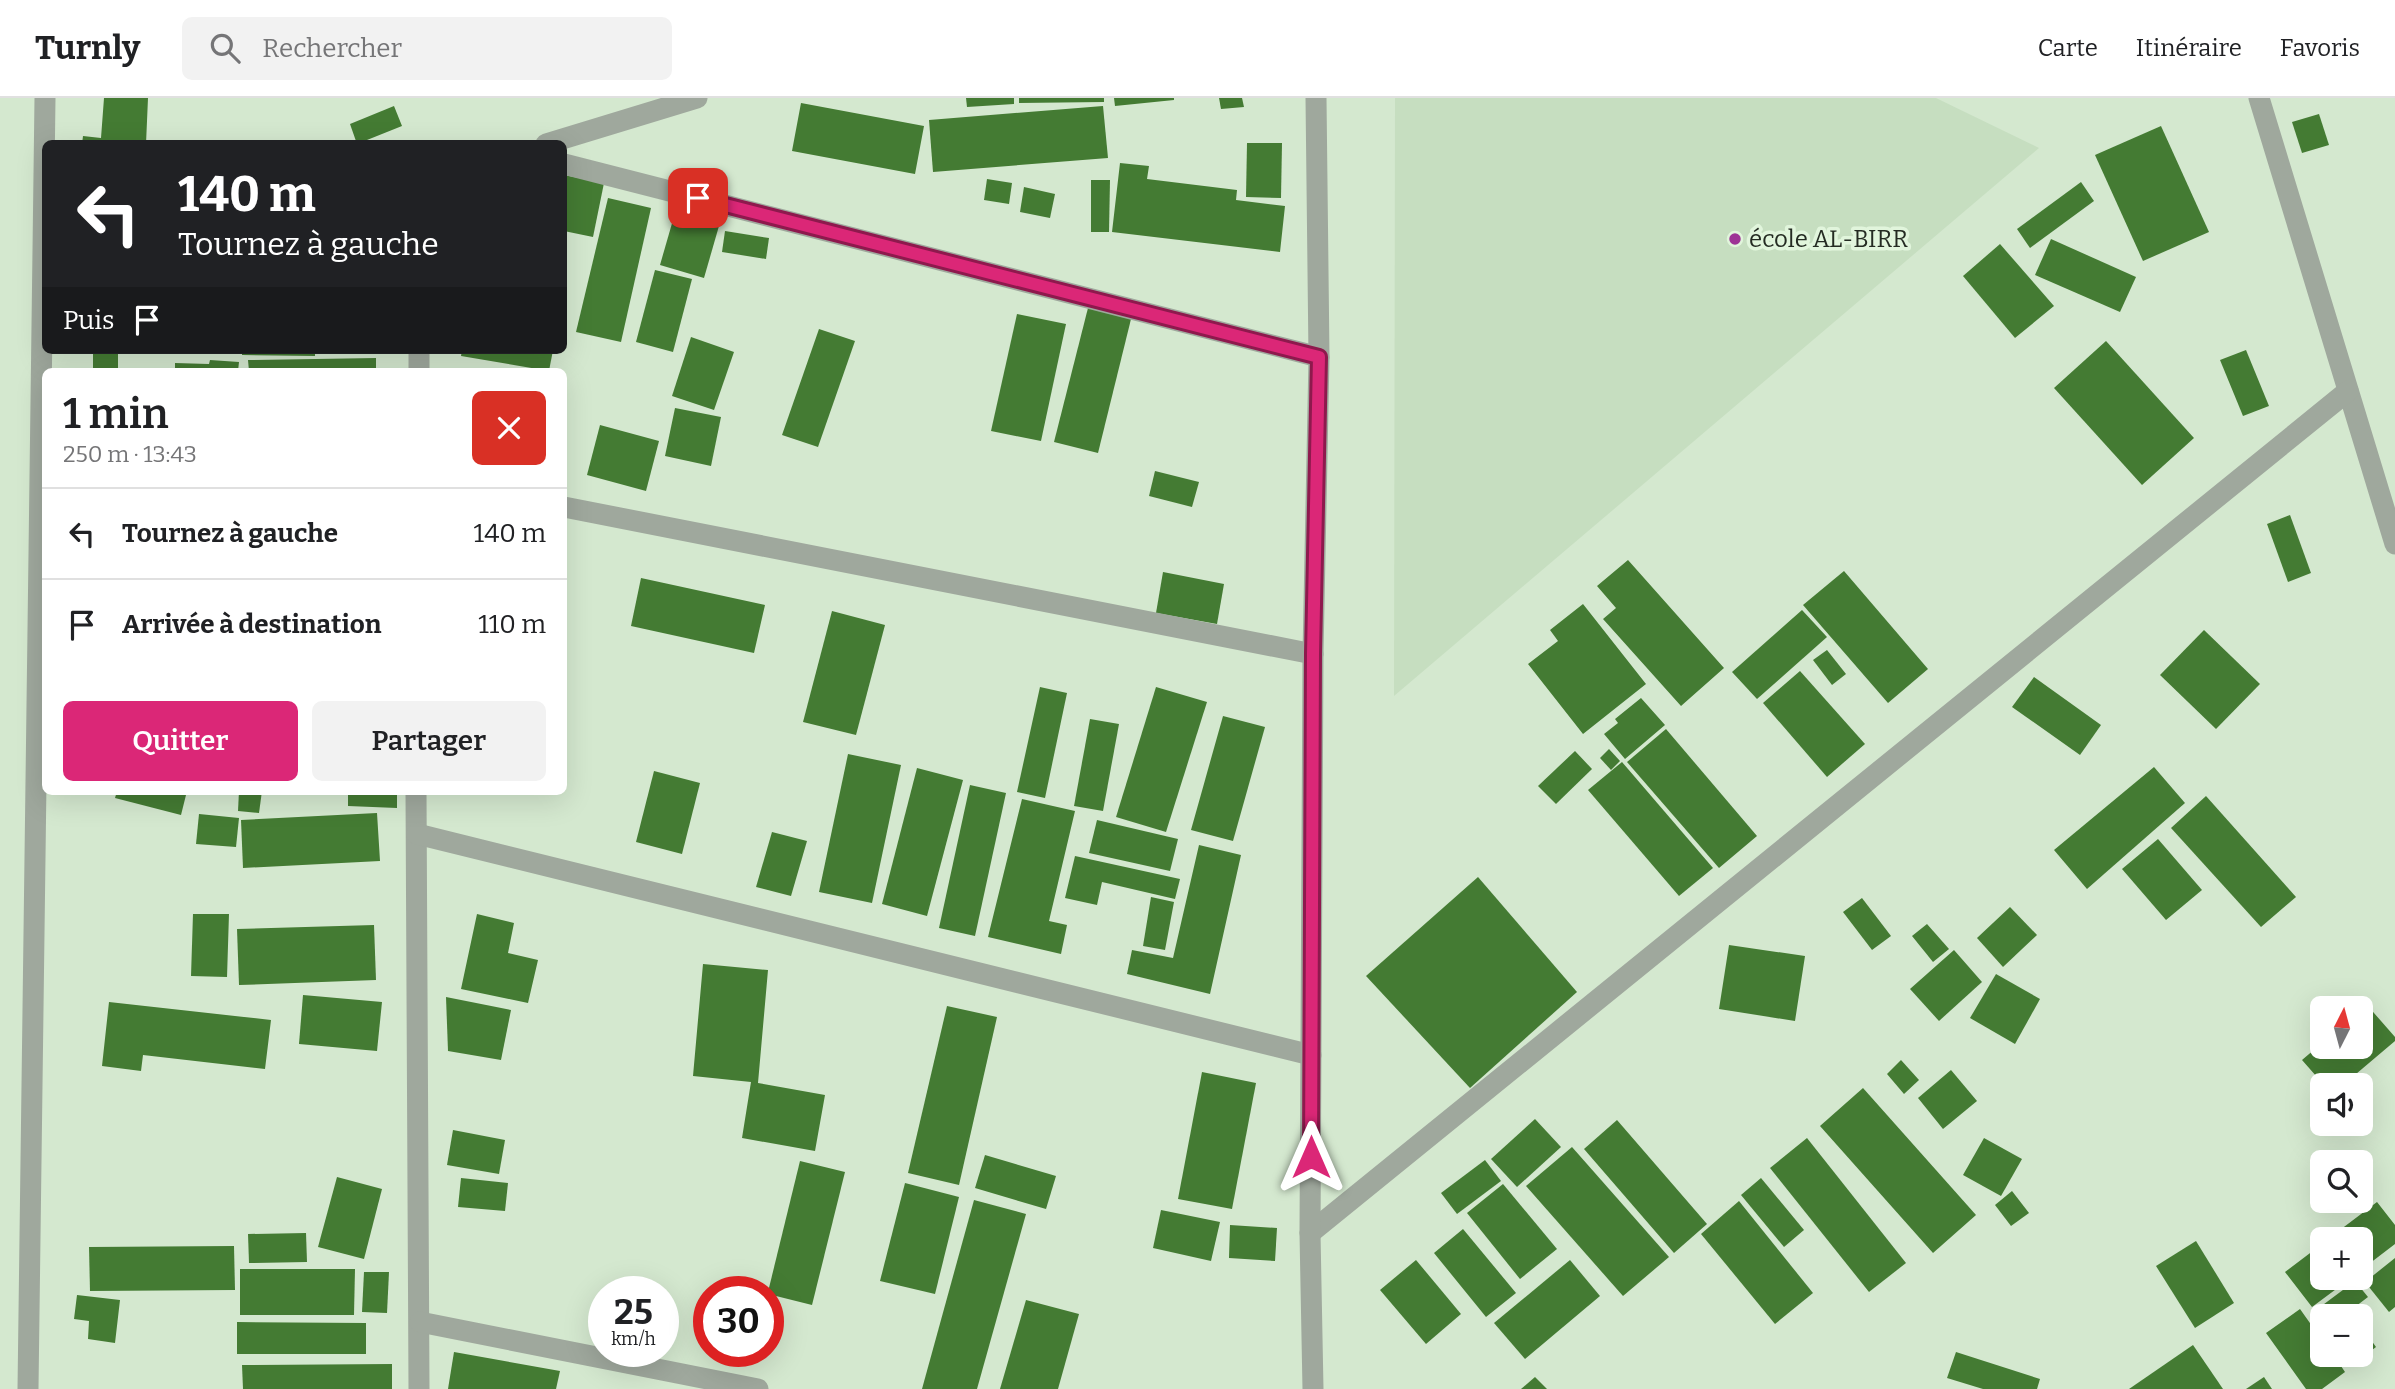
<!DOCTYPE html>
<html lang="fr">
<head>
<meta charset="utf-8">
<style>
  body { margin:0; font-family:Bitter,serif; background:#f2f2f2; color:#202124; height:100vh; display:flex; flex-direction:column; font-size:26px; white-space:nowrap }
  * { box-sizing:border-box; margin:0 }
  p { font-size:23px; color:#757577 }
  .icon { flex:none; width:38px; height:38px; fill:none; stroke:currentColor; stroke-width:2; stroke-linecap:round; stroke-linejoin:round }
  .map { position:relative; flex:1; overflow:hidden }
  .panel { position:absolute; left:42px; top:270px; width:525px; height:427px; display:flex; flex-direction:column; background:#fff; border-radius:10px; box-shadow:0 7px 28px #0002 }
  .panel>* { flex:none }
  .hud { position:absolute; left:42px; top:42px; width:525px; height:214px; border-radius:10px; box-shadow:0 7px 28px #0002; background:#202124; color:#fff; overflow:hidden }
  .needle { width:46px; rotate:6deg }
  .fabs { position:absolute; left:2310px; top:898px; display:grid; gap:14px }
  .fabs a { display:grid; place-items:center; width:63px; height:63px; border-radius:10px; background:#fff; box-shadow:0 7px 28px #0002; font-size:35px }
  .speed { position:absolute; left:588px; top:1178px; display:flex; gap:14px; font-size:35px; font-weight:700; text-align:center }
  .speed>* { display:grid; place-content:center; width:91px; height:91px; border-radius:50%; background:#fff; box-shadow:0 7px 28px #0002; line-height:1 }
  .speed small { font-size:18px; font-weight:400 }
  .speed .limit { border:10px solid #d22; background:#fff; color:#111 }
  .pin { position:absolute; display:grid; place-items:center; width:60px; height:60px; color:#fff; margin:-30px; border-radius:14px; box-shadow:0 4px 10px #0006 }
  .me { position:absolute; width:77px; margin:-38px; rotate:0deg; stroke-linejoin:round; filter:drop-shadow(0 0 5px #0008) }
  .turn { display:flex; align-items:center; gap:24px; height:147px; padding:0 21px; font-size:32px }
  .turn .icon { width:91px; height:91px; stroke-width:2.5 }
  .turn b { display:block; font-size:49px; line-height:60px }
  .then { display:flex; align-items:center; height:66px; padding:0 21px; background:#0003; gap:14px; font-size:26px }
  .round { display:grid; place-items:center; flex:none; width:74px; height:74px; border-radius:10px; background:#f2f2f2 }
  .summary { display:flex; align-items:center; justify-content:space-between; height:119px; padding:0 21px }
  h1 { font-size:42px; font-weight:600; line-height:52px }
  .cta { display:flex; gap:14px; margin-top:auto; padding:14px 21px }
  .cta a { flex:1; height:80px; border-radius:10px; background:#db2777; color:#fff; font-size:28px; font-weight:600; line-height:80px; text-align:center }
  .cta a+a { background:#f2f2f2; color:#202124 }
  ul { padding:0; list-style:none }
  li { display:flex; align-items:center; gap:21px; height:91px; padding:0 21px; border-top:2px solid #e0e0e0 }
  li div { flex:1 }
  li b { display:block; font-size:26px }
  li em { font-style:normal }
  header { display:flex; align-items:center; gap:42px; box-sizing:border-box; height:98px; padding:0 35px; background:#fff; border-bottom:2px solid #e0e0e0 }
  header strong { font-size:33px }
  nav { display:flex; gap:38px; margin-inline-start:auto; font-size:24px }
  .search { width:490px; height:63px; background:#f2f2f2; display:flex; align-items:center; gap:18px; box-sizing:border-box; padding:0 24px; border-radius:10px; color:#757577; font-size:26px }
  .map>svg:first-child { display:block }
  .built { fill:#c6dec0 }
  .building { fill:#447b33 }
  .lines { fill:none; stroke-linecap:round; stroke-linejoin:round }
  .minor { stroke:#9fa89d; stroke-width:21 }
  .route-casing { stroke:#8e194d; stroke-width:18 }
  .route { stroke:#db2777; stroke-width:12 }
  .poi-dot { fill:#9d3395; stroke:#e1f5dc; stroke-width:2.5 }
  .labels { text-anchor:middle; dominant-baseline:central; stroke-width:7; stroke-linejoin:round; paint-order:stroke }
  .poi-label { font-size:24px; fill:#242b22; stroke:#e1f5dc; text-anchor:start }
</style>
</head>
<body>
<header>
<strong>Turnly</strong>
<div class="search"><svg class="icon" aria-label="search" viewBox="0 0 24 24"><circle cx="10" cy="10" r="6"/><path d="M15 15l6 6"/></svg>Rechercher</div>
<nav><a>Carte</a><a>Itinéraire</a><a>Favoris</a></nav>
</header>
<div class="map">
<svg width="2395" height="1291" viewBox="0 0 2395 1291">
  <rect width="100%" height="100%" fill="#d4e8cf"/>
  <path class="built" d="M1395 0H1936L2039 50 1394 598Z"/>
  <g class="building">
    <path d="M104 0H148L146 46H82L83 38 101 40Z"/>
    <path d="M966 0H1014V6L967 9Z"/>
    <path d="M1019 0H1104V4L1019 5Z"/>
    <path d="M1114 0H1174V2L1115 8Z"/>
    <path d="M1219 0H1242L1244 9 1221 11Z"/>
    <path d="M801 5 924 28 915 76 792 53Z"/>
    <path d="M394 8 402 28 357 46 350 26Z"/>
    <path d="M1103 8 1108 60 933 74 929 22Z"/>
    <path d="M2319 16 2329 47 2302 55 2292 24Z"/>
    <path d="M2161 28 2209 134 2143 163 2095 57Z"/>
    <path d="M1247 45H1282L1281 100 1246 99Z"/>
    <path d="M1120 65 1149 68 1147 81 1237 92 1236 102 1285 108 1280 154 1112 134Z"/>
    <path d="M564 77 604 85 593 139 564 133Z"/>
    <path d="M987 81 1012 85 1009 106 984 102Z"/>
    <path d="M1091 82H1110L1109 134H1091Z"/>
    <path d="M2081 84 2094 103 2030 150 2017 131Z"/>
    <path d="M1024 89 1055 96 1050 120 1020 114Z"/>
    <path d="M608 100 651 110 621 244 576 234Z"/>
    <path d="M677 108 721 121 704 180 660 167Z"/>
    <path d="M725 133 769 140 766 161 722 154Z"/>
    <path d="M2051 141 2136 179 2120 214 2035 177Z"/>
    <path d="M2000 146 2054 208 2015 240 1963 178Z"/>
    <path d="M655 172 692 181 673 254 636 244Z"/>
    <path d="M1089 206 1132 217 1098 355 1054 344Z"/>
    <path d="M1017 216 1066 226 1041 343 991 333Z"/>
    <path d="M819 231 855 243 818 349 782 337Z"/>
    <path d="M691 239 734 254 714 312 672 298Z"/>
    <path d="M2106 243 2194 340 2142 387 2054 290Z"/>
    <rect x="93" y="252" width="25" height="21"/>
    <path d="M242 252H315V258L242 257Z"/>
    <path d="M462 252H553L549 273 461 258Z"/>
    <path d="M2246 252 2269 308 2243 318 2220 262Z"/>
    <path d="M376 260V273H249L248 262Z"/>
    <path d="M210 262 239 264 238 273H175V265L209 266Z"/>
    <path d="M675 310 721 319 711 368 665 358Z"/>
    <path d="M600 327 659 343 646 393 587 377Z"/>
    <path d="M1155 373 1199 384 1192 409 1149 398Z"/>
    <path d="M2290 417 2311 475 2288 484 2267 426Z"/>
    <path d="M1628 462 1724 570 1681 608 1603 521 1616 510 1597 488Z"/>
    <path d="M1844 473 1928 571 1888 605 1803 507Z"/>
    <path d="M1163 474 1224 486 1217 526 1156 515Z"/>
    <path d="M641 480 765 507 754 555 631 528Z"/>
    <path d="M1583 506 1646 586 1583 636 1528 566 1558 543 1550 532Z"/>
    <path d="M1802 512 1827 539 1757 601 1732 574Z"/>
    <path d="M832 513 885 527 856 637 803 624Z"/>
    <path d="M2204 532 2260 586 2216 631 2160 577Z"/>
    <path d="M1827 552 1846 576 1832 587 1813 562Z"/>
    <path d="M1800 573 1865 646 1827 679 1763 605Z"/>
    <path d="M2034 579 2101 627 2080 657 2012 609Z"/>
    <path d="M1040 589 1067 595 1045 700 1017 694Z"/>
    <path d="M1156 589 1207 604 1166 734 1116 719Z"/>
    <path d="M1641 600 1665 627 1625 661 1604 636 1618 625 1615 621Z"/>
    <path d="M1223 618 1265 629 1233 743 1191 732Z"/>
    <path d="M1090 621 1119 626 1103 713 1074 708Z"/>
    <path d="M1666 631 1757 738 1719 770 1627 664Z"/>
    <path d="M1609 651 1620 663 1611 672 1600 660Z"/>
    <path d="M1575 653 1592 671 1556 706 1538 688Z"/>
    <path d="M848 656 901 667 872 805 819 794Z"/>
    <path d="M1622 664 1713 770 1679 798 1588 692Z"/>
    <path d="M2154 669 2185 705 2087 791 2054 752Z"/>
    <path d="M917 670 963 682 927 818 882 806Z"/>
    <path d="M654 673 700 685 682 756 636 744Z"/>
    <path d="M970 687 1006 695 975 838 939 830Z"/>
    <path d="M117 693H187L181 717 115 700Z"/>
    <path d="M239 693H262L259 715 238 713Z"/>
    <path d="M348 693H397V710L348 708Z"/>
    <path d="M2206 698 2296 799 2261 829 2171 730Z"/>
    <path d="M1022 701 1075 713 1049 823 1067 827 1061 856 988 839Z"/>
    <path d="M377 715 380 763 243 770 241 722Z"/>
    <path d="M199 716 239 720 236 749 196 746Z"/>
    <path d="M1097 722 1178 741 1170 773 1089 755Z"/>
    <path d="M772 734 807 743 791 798 756 789Z"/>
    <path d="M2158 741 2202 792 2166 822 2122 771Z"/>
    <path d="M1199 747 1241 757 1210 896 1127 876 1132 852 1173 860Z"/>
    <path d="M1075 758 1180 781 1175 801 1102 784 1097 807 1065 800Z"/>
    <path d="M1478 779 1577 894 1470 990 1366 878Z"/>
    <path d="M1151 799 1174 804 1165 852 1143 848Z"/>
    <path d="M1862 800 1891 838 1872 852 1843 814Z"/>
    <path d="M2010 809 2037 837 2003 869 1977 840Z"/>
    <path d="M193 816H229L227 879 191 878Z"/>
    <path d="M477 816 514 825 508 855 538 862 528 905 461 891Z"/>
    <path d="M1927 826 1949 851 1933 864 1912 838Z"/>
    <path d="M374 827 376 882 239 887 237 831Z"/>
    <path d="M1729 847 1805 858 1795 923 1719 911Z"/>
    <path d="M1954 852 1982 884 1939 923 1910 891Z"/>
    <path d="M703 866 768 872 758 985 825 997 815 1053 742 1040 751 984 693 978Z"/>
    <path d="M1996 876 2040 901 2015 946 1970 920Z"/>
    <path d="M303 897 382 904 377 953 299 946Z"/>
    <path d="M446 899 511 912 501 962 448 953Z"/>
    <path d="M109 904 271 922 265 971 143 957 141 973 102 968Z"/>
    <path d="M2367 907 2395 939V943L2343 987H2324L2302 962 2322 945V948H2361V912Z"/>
    <path d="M947 908 997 919 959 1087 908 1075Z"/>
    <path d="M1901 962 1919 982 1904 996 1887 976Z"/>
    <path d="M1951 972 1977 1003 1943 1031 1918 1000Z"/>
    <path d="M1202 974 1256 985 1232 1111 1178 1101Z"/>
    <path d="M1863 990 1976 1117 1933 1155 1820 1028Z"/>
    <path d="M1535 1021 1561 1049 1517 1089 1491 1061Z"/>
    <path d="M1617 1022 1707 1126 1674 1155 1584 1051Z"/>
    <path d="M453 1032 505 1042 499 1076 447 1067Z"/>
    <path d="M1807 1040 1906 1165 1869 1194 1770 1070Z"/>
    <path d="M1984 1040 2022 1061 2001 1098 1963 1077Z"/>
    <path d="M1572 1049 1669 1159 1623 1198 1526 1088Z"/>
    <path d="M985 1057 1056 1078 1046 1111 975 1090Z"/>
    <path d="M1485 1062 1501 1083 1457 1116 1441 1095Z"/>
    <path d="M800 1063 845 1074 812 1207 768 1196V1194Z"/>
    <path d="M337 1079 382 1091 364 1161 318 1149Z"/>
    <path d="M461 1080 508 1085 505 1113 458 1109Z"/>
    <path d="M1761 1080 1804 1132 1784 1149 1741 1097Z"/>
    <path d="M905 1085 959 1099 935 1196 880 1183Z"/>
    <path d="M1503 1086 1557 1151 1520 1181 1467 1115Z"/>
    <path d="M2012 1093 2029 1115 2011 1128 1995 1107Z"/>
    <path d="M974 1102 1026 1116 977 1291H922Z"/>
    <path d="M1739 1103 1813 1195 1775 1226 1701 1136Z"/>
    <path d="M2377 1104 2395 1127V1146L2361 1172V1141H2328Z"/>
    <path d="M1161 1112 1220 1124 1211 1163 1153 1150Z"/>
    <path d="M1230 1127 1277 1130 1275 1163 1229 1160Z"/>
    <path d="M1463 1131 1516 1195 1486 1219 1434 1155Z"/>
    <path d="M306 1135 307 1164 249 1165 248 1136Z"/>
    <path d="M2196 1143 2234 1205 2195 1230 2156 1168Z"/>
    <path d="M2322 1146V1180H2351L2312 1209 2285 1174Z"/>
    <path d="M234 1148 235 1192 90 1193 89 1149Z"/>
    <path d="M2395 1160V1209L2389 1214 2365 1184Z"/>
    <path d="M1416 1162 1461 1216 1426 1246 1380 1192Z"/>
    <path d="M1570 1162 1600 1198 1525 1261 1494 1225Z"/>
    <path d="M240 1171H355L354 1217H240Z"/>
    <path d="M364 1174H389L387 1215 362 1214Z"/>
    <path d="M2355 1183 2368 1199 2343 1218H2322V1228L2312 1215Z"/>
    <path d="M77 1197 120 1202 115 1245 88 1241 89 1223 74 1221Z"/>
    <path d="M1026 1202 1079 1216 1058 1291H1000Z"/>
    <path d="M2300 1211 2322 1242V1256H2333L2345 1274 2322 1291H2306L2266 1235Z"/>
    <path d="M237 1224 366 1225V1256H237Z"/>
    <path d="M2361 1228 2376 1249 2350 1269 2341 1256H2361Z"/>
    <path d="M2193 1247 2223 1291H2129Z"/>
    <path d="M454 1254 560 1273 556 1291H448Z"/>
    <path d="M1956 1254 2040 1281 2037 1291H1983L1947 1280Z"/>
    <path d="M392 1266V1291H243L242 1267Z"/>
    <path d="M1535 1279 1547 1291H1521Z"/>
    <path d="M2264 1279 2272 1291H2246Z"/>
  </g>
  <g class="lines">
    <g class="minor">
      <path d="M2259 0 2395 446"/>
      <path d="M546 46 697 0"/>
      <path d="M564 66 1319 259"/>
      <path d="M419 273V252"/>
      <path d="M564 409 1313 556"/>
      <path d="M416 693 419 1291"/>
      <path d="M417 736 1311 957"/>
      <path d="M1310 1135 2348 293"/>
      <path d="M420 1224 758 1291"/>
      <path d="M28 1291 45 0"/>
      <path d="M1313 1291 1310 1135 1313 556 1319 259 1316 0"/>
    </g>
  </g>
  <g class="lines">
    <g class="route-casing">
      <path id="route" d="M698 100 1319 259 1313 556 1311 1059"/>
    </g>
    <use href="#route" class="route"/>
  </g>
  <circle class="poi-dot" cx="1735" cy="141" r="7"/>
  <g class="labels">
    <g class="poi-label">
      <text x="1749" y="141">école AL-BIRR</text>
    </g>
  </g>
</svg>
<div class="fabs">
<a><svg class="needle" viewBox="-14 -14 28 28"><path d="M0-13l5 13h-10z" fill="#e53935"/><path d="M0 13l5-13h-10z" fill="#757577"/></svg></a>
<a><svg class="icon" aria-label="sound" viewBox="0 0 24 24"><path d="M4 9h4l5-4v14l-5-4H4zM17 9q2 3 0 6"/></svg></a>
<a><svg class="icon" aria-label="search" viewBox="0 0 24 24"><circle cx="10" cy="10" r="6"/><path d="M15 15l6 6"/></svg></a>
<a>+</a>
<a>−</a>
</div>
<div class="speed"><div>25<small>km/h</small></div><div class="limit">30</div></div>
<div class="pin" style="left:698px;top:100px;background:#d93025"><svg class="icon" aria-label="arrive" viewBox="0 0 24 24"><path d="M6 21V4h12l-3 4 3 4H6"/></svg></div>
<svg class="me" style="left:1311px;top:1059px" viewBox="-20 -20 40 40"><path d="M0-17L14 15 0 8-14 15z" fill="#db2777" stroke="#fff" stroke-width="4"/></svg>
<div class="hud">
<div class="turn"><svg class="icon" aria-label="left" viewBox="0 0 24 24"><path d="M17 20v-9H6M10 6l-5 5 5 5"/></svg><div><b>140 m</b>Tournez à gauche</div></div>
<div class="then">Puis<svg class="icon" aria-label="arrive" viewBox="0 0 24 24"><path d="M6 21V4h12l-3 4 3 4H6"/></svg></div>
</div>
<section class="panel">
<div class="summary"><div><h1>1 min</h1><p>250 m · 13:43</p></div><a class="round" style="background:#d93025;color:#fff"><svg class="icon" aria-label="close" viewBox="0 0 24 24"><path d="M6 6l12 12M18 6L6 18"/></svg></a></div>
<ul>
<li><svg class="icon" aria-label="left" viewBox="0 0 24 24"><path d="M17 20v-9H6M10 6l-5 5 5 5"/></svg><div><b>Tournez à gauche</b></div><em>140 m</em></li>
<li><svg class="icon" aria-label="arrive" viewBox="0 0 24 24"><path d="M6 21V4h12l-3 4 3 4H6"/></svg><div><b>Arrivée à destination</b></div><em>110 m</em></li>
</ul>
<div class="cta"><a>Quitter</a><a>Partager</a></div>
</section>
</div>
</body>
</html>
